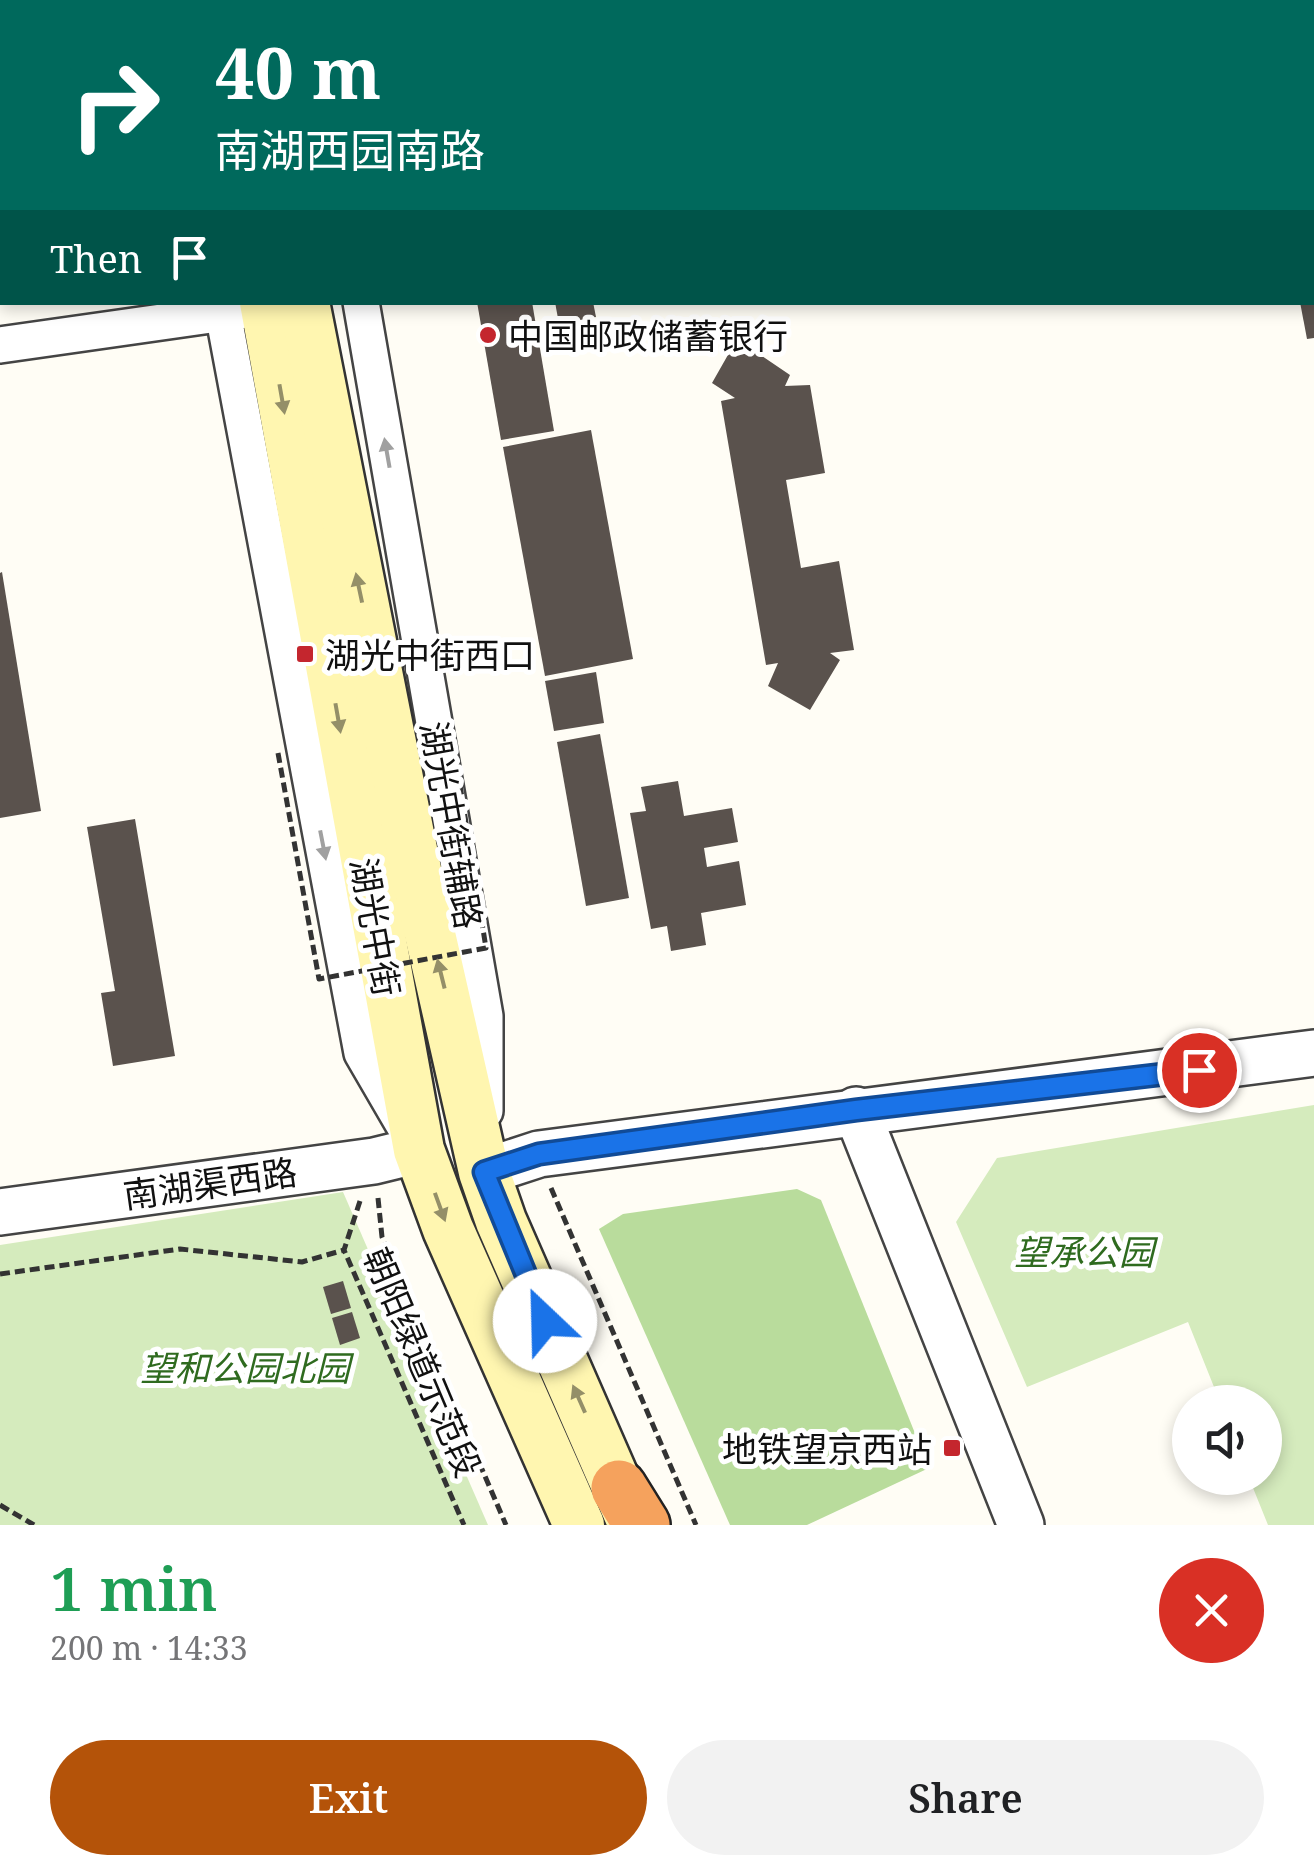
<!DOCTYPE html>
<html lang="en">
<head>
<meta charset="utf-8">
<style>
  body { margin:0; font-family:"Noto Serif","Noto Sans SC",serif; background:#f2f2f2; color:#202124; height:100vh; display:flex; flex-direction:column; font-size:38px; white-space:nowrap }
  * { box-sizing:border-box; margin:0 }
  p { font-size:32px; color:#757577 }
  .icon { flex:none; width:55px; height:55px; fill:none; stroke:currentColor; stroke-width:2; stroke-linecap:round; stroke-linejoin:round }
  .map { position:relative; height:1525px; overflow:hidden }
  .side { display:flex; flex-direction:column; background:#fff; flex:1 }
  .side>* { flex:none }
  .banner { position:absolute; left:0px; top:0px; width:1315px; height:305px; box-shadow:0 5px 15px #0003; background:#00695c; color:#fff; overflow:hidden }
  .controls { position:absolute; left:1172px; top:1385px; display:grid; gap:20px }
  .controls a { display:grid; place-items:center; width:110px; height:110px; border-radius:50%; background:#fff; box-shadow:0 5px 15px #0003; font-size:50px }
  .pin { position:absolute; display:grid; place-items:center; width:85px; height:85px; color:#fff; margin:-42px; border:5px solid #fff; border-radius:50%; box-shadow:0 2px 10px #0007 }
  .me { position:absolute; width:110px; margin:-55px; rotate:336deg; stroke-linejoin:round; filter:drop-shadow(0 0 8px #0008) }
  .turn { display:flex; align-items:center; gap:35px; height:210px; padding:0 50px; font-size:45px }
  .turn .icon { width:130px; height:130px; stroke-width:2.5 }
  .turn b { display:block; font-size:70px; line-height:85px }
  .then { display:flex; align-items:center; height:95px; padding:0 50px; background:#0003; gap:20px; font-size:38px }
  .round { display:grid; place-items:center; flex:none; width:105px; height:105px; border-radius:52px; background:#f2f2f2 }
  .headline { display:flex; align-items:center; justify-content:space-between; height:170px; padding:0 50px }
  h1 { font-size:60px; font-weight:600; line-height:75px; color:#1e9e55 }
  .cta { display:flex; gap:20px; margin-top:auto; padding:20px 50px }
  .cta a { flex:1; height:115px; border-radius:60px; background:#b45309; color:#fff; font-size:40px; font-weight:600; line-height:115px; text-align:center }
  .cta a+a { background:#f2f2f2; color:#202124 }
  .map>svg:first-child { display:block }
  .green { fill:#d5ebbd }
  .forest { fill:#b9dc9c }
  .building { fill:#5a524d }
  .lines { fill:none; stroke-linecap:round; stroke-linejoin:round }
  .minor-casing { stroke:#444; stroke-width:40 }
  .tertiary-casing { stroke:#444; stroke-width:50 }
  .secondary-casing { stroke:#333; stroke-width:55 }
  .motorway-casing { stroke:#222; stroke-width:60 }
  .path { stroke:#333; stroke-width:5; stroke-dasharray:10 5; stroke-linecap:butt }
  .minor { stroke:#fff; stroke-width:35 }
  .tertiary { stroke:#fff; stroke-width:45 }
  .secondary { stroke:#fff6b0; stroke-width:50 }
  .motorway { stroke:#f5a25d; stroke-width:55 }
  .path-bridge { stroke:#333; stroke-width:5; stroke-dasharray:10 5; stroke-linecap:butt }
  .oneway { fill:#948f68 }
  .oneway2 { fill:#a0a0a0 }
  .route-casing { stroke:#114b97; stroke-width:25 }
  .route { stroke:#1a73e8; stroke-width:18 }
  .poi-dot { fill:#c4262e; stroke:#fff; stroke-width:4 }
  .labels { text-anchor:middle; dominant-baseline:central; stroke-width:10; stroke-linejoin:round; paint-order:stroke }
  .poi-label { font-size:35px; fill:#111; stroke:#fff; text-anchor:start }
  .street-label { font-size:35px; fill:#111; stroke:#fff }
  .park-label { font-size:35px; font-style:italic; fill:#2f6b1f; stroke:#fff }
</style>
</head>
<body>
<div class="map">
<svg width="1314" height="1525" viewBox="0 0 1314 1525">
  <rect width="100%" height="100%" fill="#fffdf5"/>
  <g class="green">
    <path d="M1314 1105V1525H1268L1249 1478H1265V1402H1220L1188 1322 1027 1387 956 1222 997 1158Z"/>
    <path d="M343 1192 488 1525H0V1245Z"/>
  </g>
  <path class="forest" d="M797 1189 821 1200 929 1468 807 1525H730L599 1229 623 1214Z"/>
  <g class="building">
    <path d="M477 302H532L554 431 501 440Z"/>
    <path d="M555 302H593L596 317 559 324Z"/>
    <path d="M1300 302H1314V338L1307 339Z"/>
    <path d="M737 339 790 375 785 386 810 385 825 473 786 480 801 568 839 561 854 650 830 653 840 660 810 710 768 686 778 663 766 665 721 401 735 398 712 383Z"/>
    <path d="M591 430 633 659 545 676 503 447Z"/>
    <path d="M2 572 41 811 0 818V573Z"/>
    <path d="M596 672 604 723 554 731 545 681Z"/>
    <path d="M600 734 629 898 586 906 557 742Z"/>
    <path d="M678 781 684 816 732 808 738 842 704 848 707 867 739 861 746 905 701 913 706 945 671 951 667 926 651 929 630 813 646 811 641 787Z"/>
    <path d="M135 819 175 1056 113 1066 101 993 115 991 87 827Z"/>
    <path d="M343 1281 351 1308 331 1314 323 1287Z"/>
    <path d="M352 1312 360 1338 340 1345 332 1318Z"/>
  </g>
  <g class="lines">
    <g class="minor-casing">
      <g id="minor">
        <path d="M163 0V2"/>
        <path d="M308 0 309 2"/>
        <path d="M221 302 362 1053 405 1127"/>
        <path d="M361 302 485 1016V1111"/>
        <path d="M0 345 246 310"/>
      </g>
    </g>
    <g class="tertiary-casing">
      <g id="tertiary">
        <path d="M856 1110 1021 1525"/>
        <path d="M484 1172 539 1154 1314 1053"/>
        <path d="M0 1212 374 1161 419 1150"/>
      </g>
    </g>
    <g class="secondary-casing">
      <g id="secondary">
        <path d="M214 0V2"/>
        <path d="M253 0V2"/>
        <path d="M265 302 419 1150 448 1229 579 1525"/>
        <path d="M304 302 420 890 484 1172 501 1221 634 1525"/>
      </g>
    </g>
    <g class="motorway-casing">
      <path id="motorway" d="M619 1488 642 1525"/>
    </g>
    <g class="path">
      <path d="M551 1188 696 1525"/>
      <path d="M378 1198 382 1237 506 1525"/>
      <path d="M360 1201 344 1250 464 1525"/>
      <path d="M0 1274 180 1249 302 1262 344 1250"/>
      <path d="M0 1505 34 1525"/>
    </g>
    <use href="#minor" class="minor"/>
    <use href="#tertiary" class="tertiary"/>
    <use href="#secondary" class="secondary"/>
    <use href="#motorway" class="motorway"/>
    <path class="path-bridge" d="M278 753 319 979 486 948 452 735"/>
  </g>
  <defs><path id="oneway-solid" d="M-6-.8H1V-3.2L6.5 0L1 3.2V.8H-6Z" transform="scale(2.5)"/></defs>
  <g class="oneway">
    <use href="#oneway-solid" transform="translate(282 399) rotate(80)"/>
    <use href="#oneway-solid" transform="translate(359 588) rotate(-102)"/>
    <use href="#oneway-solid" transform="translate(338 718) rotate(80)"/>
    <use href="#oneway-solid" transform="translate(441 974) rotate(-104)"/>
    <use href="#oneway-solid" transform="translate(440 1207) rotate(70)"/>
    <use href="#oneway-solid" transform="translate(579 1399) rotate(-114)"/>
  </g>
  <g class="oneway2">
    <use href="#oneway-solid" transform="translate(387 453) rotate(-100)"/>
    <use href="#oneway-solid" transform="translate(323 845) rotate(79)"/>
  </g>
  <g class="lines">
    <g class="route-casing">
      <path id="route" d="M545 1321 484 1172 539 1154 856 1110 1199 1070"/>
    </g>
    <use href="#route" class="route"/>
  </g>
  <g class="poi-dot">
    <circle cx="488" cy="335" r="10"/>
    <rect x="295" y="644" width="20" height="20" rx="5"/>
    <rect x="942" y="1438" width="20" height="20" rx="5"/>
  </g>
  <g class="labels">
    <g class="poi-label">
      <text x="508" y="335">中国邮政储蓄银行</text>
      <text x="325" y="654">湖光中街西口</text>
      <text x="932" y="1448" text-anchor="end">地铁望京西站</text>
    </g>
    <g class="street-label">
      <text transform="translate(452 825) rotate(80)">湖光中街辅路</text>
      <text transform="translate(376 927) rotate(80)">湖光中街</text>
      <text transform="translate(210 1183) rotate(-8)">南湖渠西路</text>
      <text transform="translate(423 1362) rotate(67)">朝阳绿道示范段</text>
    </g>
    <g class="park-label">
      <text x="1084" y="1251">望承公园</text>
      <text x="245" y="1367">望和公园北园</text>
    </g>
  </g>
</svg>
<div class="controls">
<a><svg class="icon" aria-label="sound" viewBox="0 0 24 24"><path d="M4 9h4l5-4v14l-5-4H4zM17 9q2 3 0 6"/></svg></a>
</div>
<div class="pin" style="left:1199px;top:1070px;background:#d93025"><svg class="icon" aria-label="arrive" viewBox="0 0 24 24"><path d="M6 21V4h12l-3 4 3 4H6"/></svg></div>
<svg class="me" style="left:545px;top:1321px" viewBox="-20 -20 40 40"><circle r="19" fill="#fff"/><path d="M0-13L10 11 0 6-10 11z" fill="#1a73e8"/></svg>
<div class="banner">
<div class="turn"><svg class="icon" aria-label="right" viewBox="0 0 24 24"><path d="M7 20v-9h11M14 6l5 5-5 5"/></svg><div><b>40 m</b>南湖西园南路</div></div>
<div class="then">Then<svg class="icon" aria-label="arrive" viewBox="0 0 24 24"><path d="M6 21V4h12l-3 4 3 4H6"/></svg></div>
</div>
</div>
<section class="side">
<div class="headline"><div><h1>1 min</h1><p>200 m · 14:33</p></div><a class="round" style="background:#d93025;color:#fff"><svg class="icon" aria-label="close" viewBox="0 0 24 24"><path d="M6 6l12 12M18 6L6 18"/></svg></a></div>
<div class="cta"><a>Exit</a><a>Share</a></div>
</section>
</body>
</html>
